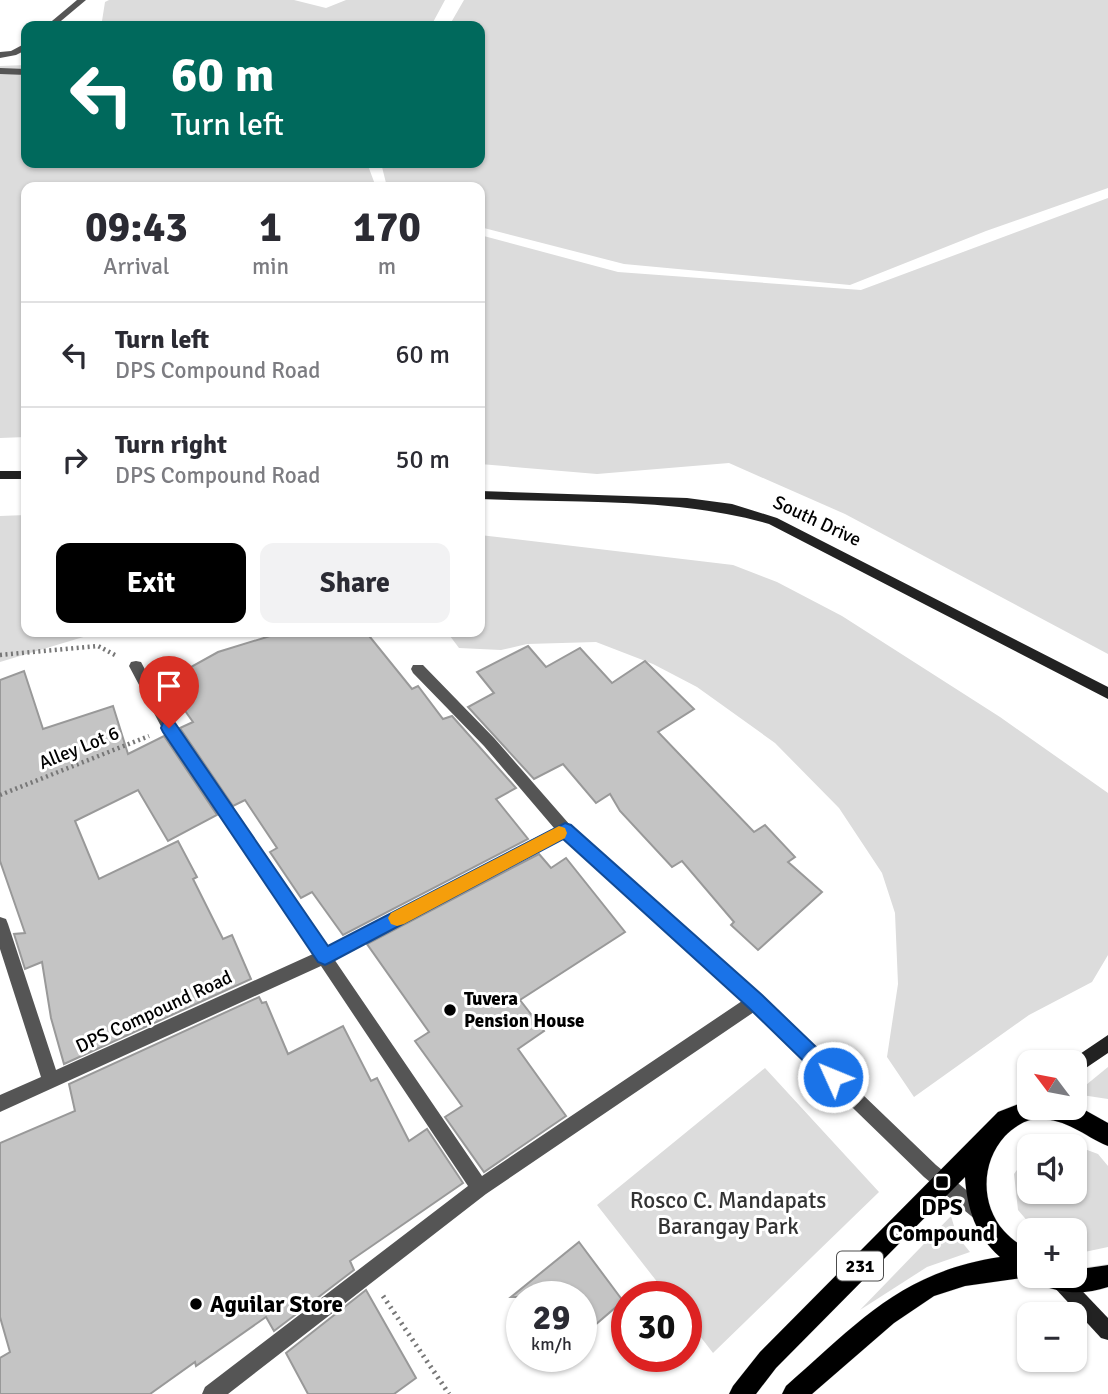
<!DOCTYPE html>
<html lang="en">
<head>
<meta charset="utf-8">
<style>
  body { margin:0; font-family:Signika,sans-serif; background:#f2f2f3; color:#2b2b33; height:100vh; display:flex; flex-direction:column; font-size:26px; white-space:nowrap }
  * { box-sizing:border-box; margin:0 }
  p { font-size:23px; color:#7c7c81 }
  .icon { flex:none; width:38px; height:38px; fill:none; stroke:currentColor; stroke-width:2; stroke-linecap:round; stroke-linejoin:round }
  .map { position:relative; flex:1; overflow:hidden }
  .details { position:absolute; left:21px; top:182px; width:464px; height:455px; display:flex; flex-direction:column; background:#fff; border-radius:14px; box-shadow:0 2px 5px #0004 }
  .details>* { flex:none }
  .guide { position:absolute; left:21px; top:21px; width:464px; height:147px; border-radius:14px; box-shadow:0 2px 5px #0004; background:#00695c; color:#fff; overflow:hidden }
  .needle { width:46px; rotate:302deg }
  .controls { position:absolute; left:1017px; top:1050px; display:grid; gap:14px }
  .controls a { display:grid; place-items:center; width:70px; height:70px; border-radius:14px; background:#fff; box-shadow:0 2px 5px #0004; font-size:35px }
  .speed { position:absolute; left:506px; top:1281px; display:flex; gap:14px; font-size:35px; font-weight:700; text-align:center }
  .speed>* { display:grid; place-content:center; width:91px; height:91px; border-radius:50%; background:#fff; box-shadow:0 2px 5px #0004; line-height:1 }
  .speed small { font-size:18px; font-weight:400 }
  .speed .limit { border:10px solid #d22; background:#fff; color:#111 }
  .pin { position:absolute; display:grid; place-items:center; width:60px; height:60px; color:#fff; margin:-72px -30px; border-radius:50% 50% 50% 0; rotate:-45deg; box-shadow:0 0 7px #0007 }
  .pin .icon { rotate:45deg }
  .me { position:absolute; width:77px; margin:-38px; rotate:314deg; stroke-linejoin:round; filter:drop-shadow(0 0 5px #0008) }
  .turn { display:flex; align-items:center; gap:24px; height:147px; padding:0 35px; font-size:32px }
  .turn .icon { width:91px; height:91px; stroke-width:2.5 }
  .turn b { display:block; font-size:49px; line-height:60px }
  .eta { display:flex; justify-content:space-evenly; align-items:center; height:119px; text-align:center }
  .eta b { font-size:42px; font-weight:800; line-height:49px }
  .primary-button { display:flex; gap:14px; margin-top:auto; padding:14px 35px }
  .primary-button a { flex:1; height:80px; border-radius:14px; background:#000; color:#fff; font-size:28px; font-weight:800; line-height:80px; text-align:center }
  .primary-button a+a { background:#f2f2f3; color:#2b2b33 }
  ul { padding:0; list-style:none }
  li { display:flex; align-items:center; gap:21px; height:105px; padding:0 35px; border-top:2px solid #e1e1e2 }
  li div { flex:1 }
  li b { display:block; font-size:26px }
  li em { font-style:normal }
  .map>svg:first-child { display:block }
  .green { fill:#dcdcdc }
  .building { fill:#c4c4c4; stroke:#999; stroke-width:2 }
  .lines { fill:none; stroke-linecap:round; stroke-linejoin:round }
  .primary-casing { stroke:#dbdbdb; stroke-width:1 }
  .path-far1 { stroke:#777; stroke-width:4.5; stroke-dasharray:2 3.5; stroke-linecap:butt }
  .path { stroke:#777; stroke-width:5; stroke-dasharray:2 4.5; stroke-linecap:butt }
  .service { fill:#555; fill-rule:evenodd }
  .minor { fill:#555; fill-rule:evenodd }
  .secondary { fill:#222; fill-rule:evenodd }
  .primary { fill:#000; fill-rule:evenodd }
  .route { fill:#1a73e8; stroke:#114b97; stroke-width:2 }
  .slow { fill:#f59e0b }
  .poi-dot { fill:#000; stroke:#fff; stroke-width:2.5 }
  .labels { text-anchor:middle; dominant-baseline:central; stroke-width:6; stroke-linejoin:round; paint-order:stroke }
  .shield { fill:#fff; stroke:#4c4c4c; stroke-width:2 }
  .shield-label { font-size:18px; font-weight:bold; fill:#000 }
  .street-label { font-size:19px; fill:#000; stroke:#fff }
  .poi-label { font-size:19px; font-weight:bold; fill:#000; stroke:#fff; text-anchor:start }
  .near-park-label { font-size:23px; fill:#333; stroke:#fff }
  .near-poi-label { font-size:23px; font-weight:bold; fill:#000; stroke:#fff }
</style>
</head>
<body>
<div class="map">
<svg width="1108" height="1394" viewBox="0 0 1108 1394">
  <rect width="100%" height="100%" fill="#fff"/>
  <g class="green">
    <path d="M109 0H294L326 8 346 0H445L431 26H193V24L102 21 105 2Z"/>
    <path d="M464 0H1108V188L986 231 850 285 624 264 480 227V187H387L381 163H480V26H449Z"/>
    <path d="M26 65V163H367L376 187H26V437L0 438V66Z"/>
    <path d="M1108 198V654L845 514 729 463 597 474 480 464V235L618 272 861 290Z"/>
    <path d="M26 515V632H100L0 662V516Z"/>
    <path d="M480 535 733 565 777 582 842 616 1000 717 1108 793V955L1092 982 1029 1015 914 1097 887 1057 898 984 895 913 882 873 839 808 775 743 697 687 653 664 596 642 527 644 501 650 459 648 447 632H480Z"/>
    <path d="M1108 1067V1099L1075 1094Z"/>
    <path d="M765 1068 879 1192 713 1353 686 1318V1297H669L597 1205Z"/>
    <path d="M1063 1141 1098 1154 1108 1166V1247L1075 1254 1074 1230H1035L1018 1210 1014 1174 1029 1153V1192H1074V1146H1042Z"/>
    <path d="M951 1216 957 1236 970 1252 927 1267 860 1310Z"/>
  </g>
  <g class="building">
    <path d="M283 632H366L412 689 418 686 443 719 452 716 516 788 496 799 528 839 343 935 312 892 301 898 270 852 277 848 245 800 233 806 180 728 193 722 181 705 186 702 171 678 218 652Z"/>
    <path d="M528 646 546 667 580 648 612 683 645 661 694 709 658 732 754 832 765 825 795 857 788 862 822 892 758 950 731 925 734 922 682 861 672 867 620 811 610 794 596 803 563 764 534 779 468 707 494 693 477 672Z"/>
    <path d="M24 671 43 729 113 706 128 754 164 736 217 815 168 841 138 790 75 821 99 879 178 841 197 877 193 879 223 939 232 935 251 979 64 1064 51 1018 42 962 25 969 14 934 25 933 0 861V680Z"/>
    <path d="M539 854 551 868 566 858 625 932 520 1000 544 1031 518 1049 566 1116 484 1172 445 1117 462 1106 415 1041 429 1032 367 944Z"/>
    <path d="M259 997 262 1003 266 1002 288 1054 343 1026 371 1081 377 1078 409 1141 427 1129 463 1183 350 1261 354 1270 274 1331 266 1317 196 1366 195 1362 150 1394H0V1358L10 1352 0 1317V1143L75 1111 69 1084Z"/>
    <path d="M579 1242 623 1301 581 1337V1297H511Z"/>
    <path d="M366 1290 416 1378 394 1394H308L286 1353Z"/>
  </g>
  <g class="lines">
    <g class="primary-casing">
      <g id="primary">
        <path d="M1029 1100V1108H1074V1104L1108 1123V1146C1082 1135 1068 1119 1038 1119 1025 1119 1013 1128 1005 1136 981 1162 980 1204 1004 1231 1011 1239 1021 1245 1029 1252V1276H1035L965 1286 934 1296 894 1323 812 1394H782L786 1386C858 1323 901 1272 1000 1257 976 1236 967 1209 965 1177L776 1368 756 1394H729L733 1386 760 1352 998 1112Z"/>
        <path d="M1108 1265V1287C1084 1295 1062 1294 1039 1284L1036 1276H1074V1270Z"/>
      </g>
    </g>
    <g class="path-far1">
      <path d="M0 655 98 646 117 656"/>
      <path d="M0 795 149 736"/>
    </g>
    <path class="path" d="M383 1296 449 1394"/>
    <g class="service">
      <path d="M77 0H86L55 26H46Z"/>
      <path d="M26 43V50L16 55 0 58V52L11 51Z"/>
      <path d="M0 68 26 69V75L0 74Z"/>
    </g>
    <path class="minor" d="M136 661 141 662 174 724 326 947 554 828 484 746 413 673 411 669 413 665H423L494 738 570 825 761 997 936 1165 988 1208 991 1214 988 1220 982 1223 976 1220 924 1177 754 1012 486 1194 228 1394H202L205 1387 468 1186 321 966 0 1112V1095L41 1077 0 949V917L6 919 8 924 56 1070 313 954 164 732 129 666 131 662ZM564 838 742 1001 482 1176 334 959Z"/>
    <g class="secondary">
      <rect x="0" y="471" width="26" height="8"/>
      <path d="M480 491 687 498 732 504 777 518 1108 687V699L769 524C676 497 576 503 480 499Z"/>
      <path d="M1108 1035V1053L1074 1076V1062H1068Z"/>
      <path d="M1052 1276H1068L1108 1318V1340L1101 1338 1053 1286 1050 1280Z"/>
    </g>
    <use href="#primary" class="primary"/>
  </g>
  <path class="route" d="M169 721 175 723 328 946 565 823 571 825 762 995 840 1070 842 1077 840 1083 833 1086 826 1083 749 1008 563 839 331 962 325 965 318 962 163 732 161 728 163 723Z"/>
  <path class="slow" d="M559 826 565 828 567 833 565 838 404 924 397 926 391 924 388 918 391 913Z"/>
  <g class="poi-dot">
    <circle cx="450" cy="1010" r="7"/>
    <rect x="935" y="1175" width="14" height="14" rx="3.5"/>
    <circle cx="196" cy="1304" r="7"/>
  </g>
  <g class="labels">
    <rect class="shield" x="837" y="1251.5" width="46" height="29" rx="5"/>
    <g class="shield-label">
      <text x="860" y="1266">231</text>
    </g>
    <g class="street-label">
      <text transform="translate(817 521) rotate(25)">South Drive</text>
      <text transform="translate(79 748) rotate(-22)">Alley Lot 6</text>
      <text transform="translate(154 1012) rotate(-25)">DPS Compound Road</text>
    </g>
    <g class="poi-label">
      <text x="464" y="999">Tuvera<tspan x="464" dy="22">Pension House</tspan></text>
    </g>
    <g class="near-park-label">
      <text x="728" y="1200">Rosco C. Mandapats<tspan x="728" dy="26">Barangay Park</tspan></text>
    </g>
    <g class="near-poi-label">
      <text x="942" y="1207">DPS<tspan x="942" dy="26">Compound</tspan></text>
      <text x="210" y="1304" text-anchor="start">Aguilar Store</text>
    </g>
  </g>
</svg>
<div class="controls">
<a><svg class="needle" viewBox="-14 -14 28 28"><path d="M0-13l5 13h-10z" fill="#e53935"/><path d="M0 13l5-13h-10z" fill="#7c7c81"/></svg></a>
<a><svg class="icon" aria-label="sound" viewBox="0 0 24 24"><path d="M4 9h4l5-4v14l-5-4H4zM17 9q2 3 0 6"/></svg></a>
<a>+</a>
<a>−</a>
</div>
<div class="speed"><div>29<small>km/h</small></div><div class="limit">30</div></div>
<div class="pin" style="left:169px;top:728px;background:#d93025"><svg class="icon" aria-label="arrive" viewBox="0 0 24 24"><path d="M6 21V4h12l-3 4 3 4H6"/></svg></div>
<svg class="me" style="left:833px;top:1077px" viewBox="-20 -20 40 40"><circle r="17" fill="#1a73e8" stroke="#fff" stroke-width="3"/><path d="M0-11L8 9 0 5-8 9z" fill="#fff"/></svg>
<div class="guide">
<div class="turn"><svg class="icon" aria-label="left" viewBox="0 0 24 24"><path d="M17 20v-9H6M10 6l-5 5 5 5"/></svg><div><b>60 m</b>Turn left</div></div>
</div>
<section class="details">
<div class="eta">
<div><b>09:43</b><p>Arrival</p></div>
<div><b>1</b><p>min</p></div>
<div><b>170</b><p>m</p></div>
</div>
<ul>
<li><svg class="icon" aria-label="left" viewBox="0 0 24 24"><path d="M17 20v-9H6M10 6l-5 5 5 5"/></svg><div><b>Turn left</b><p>DPS Compound Road</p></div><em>60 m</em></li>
<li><svg class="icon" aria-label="right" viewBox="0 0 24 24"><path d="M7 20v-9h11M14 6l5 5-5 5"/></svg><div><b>Turn right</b><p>DPS Compound Road</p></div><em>50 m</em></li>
</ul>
<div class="primary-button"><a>Exit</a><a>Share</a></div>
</section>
</div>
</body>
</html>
